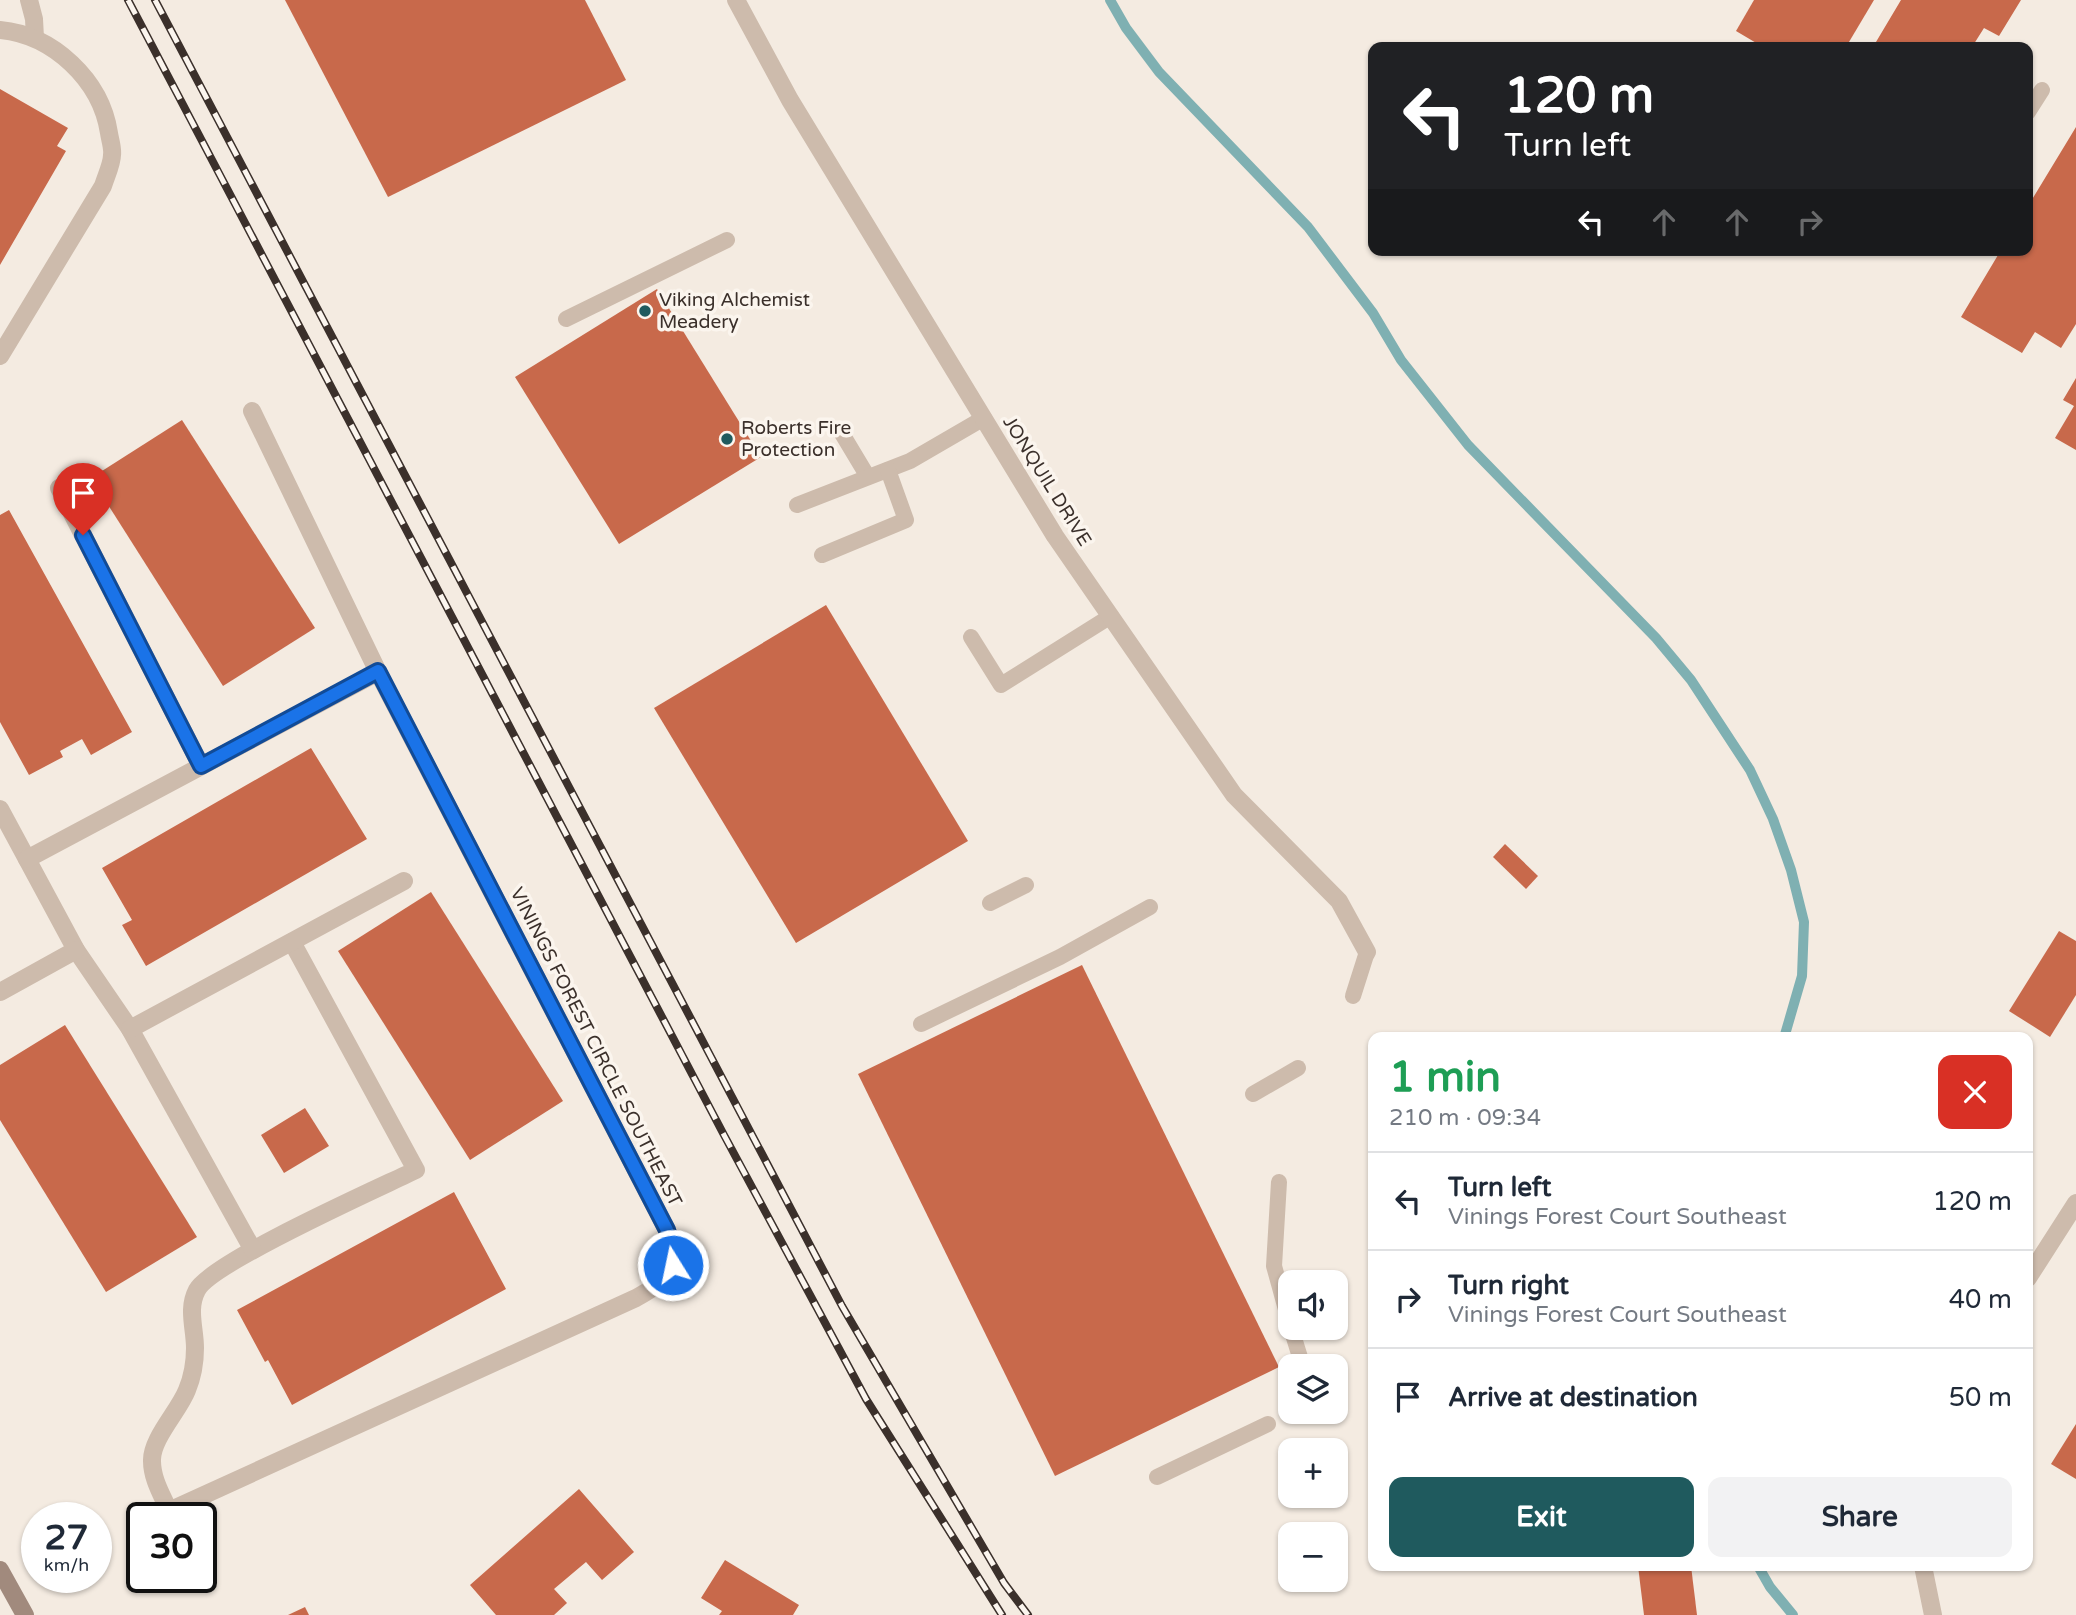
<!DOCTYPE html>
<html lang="en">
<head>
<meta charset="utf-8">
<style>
  body { margin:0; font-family:"Varela Round",sans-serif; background:#f2f2f3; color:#1f2937; height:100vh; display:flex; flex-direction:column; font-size:26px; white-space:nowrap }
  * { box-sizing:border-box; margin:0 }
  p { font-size:23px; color:#747a83 }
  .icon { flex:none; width:38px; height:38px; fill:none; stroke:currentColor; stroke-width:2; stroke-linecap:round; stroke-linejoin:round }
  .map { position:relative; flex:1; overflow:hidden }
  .panel { position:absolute; left:1368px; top:1032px; width:665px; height:539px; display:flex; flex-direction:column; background:#fff; border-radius:14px; box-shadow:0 2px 5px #0004 }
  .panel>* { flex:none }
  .hud { position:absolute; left:1368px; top:42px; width:665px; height:214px; border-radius:14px; box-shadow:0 2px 5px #0004; background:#202124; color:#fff; overflow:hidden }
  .controls { position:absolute; left:1278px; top:1270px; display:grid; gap:14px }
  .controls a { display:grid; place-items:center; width:70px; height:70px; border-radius:14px; background:#fff; box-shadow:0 2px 5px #0004; font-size:35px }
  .speed { position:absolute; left:21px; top:1502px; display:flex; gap:14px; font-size:35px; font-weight:700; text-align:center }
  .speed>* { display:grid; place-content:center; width:91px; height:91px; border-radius:50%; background:#fff; box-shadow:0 2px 5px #0004; line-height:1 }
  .speed small { font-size:18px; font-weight:400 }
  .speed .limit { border:4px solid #111; border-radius:10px; background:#fff; color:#111 }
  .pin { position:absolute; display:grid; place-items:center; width:60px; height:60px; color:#fff; margin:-72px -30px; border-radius:50% 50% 50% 0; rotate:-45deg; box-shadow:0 0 7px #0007 }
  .pin .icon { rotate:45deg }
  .me { position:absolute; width:77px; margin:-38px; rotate:350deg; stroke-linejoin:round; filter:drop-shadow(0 0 5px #0008) }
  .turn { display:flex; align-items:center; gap:24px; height:147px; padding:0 21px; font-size:32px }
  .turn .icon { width:91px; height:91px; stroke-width:2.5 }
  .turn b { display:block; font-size:49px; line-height:60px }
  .lanes { display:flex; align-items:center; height:66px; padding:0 21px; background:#0003; justify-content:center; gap:35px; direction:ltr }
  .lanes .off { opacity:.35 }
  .round { display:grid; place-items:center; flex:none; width:74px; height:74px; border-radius:14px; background:#f2f2f3 }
  .headline { display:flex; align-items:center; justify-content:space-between; height:119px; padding:0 21px }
  h1 { font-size:42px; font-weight:700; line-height:52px; color:#1e9e55 }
  .primary-button { display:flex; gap:14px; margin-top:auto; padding:14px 21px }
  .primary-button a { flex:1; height:80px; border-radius:14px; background:#1f5a5e; color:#fff; font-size:28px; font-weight:700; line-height:80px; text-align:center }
  .primary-button a+a { background:#f2f2f3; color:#1f2937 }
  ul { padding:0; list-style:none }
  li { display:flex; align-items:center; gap:21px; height:98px; padding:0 21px; border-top:2px solid #e0e1e3 }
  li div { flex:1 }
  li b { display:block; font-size:26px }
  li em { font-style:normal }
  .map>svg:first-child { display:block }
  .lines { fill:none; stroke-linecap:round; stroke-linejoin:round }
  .stream { stroke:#7fb0b2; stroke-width:10 }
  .building { fill:#c8694b }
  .service { stroke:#cdbbac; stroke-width:16 }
  .minor { stroke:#cdbbac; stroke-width:18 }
  .secondary { stroke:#a18a7d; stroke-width:18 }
  .rail-casing { stroke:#3b302b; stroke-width:8 }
  .rail { stroke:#fbf5ee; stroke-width:5; stroke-dasharray:16; stroke-linecap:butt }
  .route-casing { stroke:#114b97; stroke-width:18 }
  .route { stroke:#1a73e8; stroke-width:12 }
  .poi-dot { fill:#1f5a5e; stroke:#fbf5ee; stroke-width:2.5 }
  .labels { text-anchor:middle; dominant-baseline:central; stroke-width:7; stroke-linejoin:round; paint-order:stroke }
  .poi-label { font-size:19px; fill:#3b302b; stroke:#fbf5ee; text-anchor:start }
  .street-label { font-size:19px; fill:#3b302b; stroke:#fbf5ee }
</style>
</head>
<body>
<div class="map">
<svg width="2076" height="1615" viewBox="0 0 2076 1615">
  <rect width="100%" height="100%" fill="#f4ebe1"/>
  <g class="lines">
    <g class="stream">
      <path d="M1110 0 1126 28 1159 72 1308 227 1373 313 1401 360 1468 445 1656 638 1691 680 1750 770 1773 819 1791 870 1804 922 1802 976 1784 1038"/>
      <path d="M1758 1566 1770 1587 1793 1615"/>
    </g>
  </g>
  <g class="building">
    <path d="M285 0H585L626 80 388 197Z"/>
    <path d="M1754 0H1874L1846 47H1763L1736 31Z"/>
    <path d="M1901 0H2021L1999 36 1984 28 1972 47H1873Z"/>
    <path d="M0 89 68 128 57 146 66 151 0 265Z"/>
    <path d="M2076 127V324L2061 348 2035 332 2022 353 1961 317 2001 250H2028V206Z"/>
    <path d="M657 289 761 457 619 544 515 377Z"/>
    <path d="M2076 378V450L2055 438 2074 406 2063 400Z"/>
    <path d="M182 420 315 628 223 686 91 478Z"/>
    <path d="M9 510 132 732 91 755 82 739 60 751 63 757 29 775 0 722V515Z"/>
    <path d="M826 605 968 841 796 943 654 708Z"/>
    <path d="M311 748 367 839 146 966 122 925 132 920 102 868Z"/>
    <path d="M1505 844 1538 876 1526 889 1493 857Z"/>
    <path d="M431 892 563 1101 470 1160 338 951Z"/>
    <path d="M2059 931 2076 941V995L2050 1037 2009 1011Z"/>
    <path d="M1082 965 1279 1367 1055 1476 858 1074Z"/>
    <path d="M65 1025 197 1237 106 1292 0 1120V1065Z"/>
    <path d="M305 1108 329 1146 284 1173 261 1135Z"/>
    <path d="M454 1192 506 1289 292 1405 268 1360 265 1362 237 1310Z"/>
    <path d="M2076 1424V1479L2051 1464Z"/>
    <path d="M579 1489 634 1552 602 1580 586 1562 554 1589 567 1603 554 1615H496L470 1585Z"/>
    <path d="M725 1560 799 1605 793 1615H719L722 1611 701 1598Z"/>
    <path d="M1638 1566H1691L1697 1615H1644Z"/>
    <path d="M305 1607 309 1615H288Z"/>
  </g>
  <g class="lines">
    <g class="service">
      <path d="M2028 112 2042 90"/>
      <path d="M566 319 727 240"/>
      <path d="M841 432 868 477"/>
      <path d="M797 505 910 461 984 418"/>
      <path d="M822 555 906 520 888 470"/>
      <path d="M971 637 1001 685 1111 616"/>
      <path d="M990 903 1026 885"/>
      <path d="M1353 996 1367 952"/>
      <path d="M921 1024 1060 957 1150 907"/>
      <path d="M1253 1094 1298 1068"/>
      <path d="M1279 1182 1274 1266 1290 1324"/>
      <path d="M1291 1328 1303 1367"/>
      <path d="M1157 1477 1268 1424"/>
    </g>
    <g class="minor">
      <path d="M29 0 34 19 35 38"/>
      <path d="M736 0 790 100 1055 536 1234 795 1339 901 1367 952"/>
      <path d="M0 30C53 35 101 80 109 133 110 140 113 148 112 155 112 164 106 176 103 186L0 356"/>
      <path d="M252 411 378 672 667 1230C679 1270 671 1278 636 1298L169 1511C162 1495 152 1479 152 1461 151 1439 179 1411 187 1390 192 1378 195 1361 195 1348 195 1328 187 1309 197 1290 212 1262 379 1188 416 1170L292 942"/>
      <path d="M59 488 201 766"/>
      <path d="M0 809 76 950 130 1029 253 1250"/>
      <path d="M27 859 378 672"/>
      <path d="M0 992 76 950"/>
      <path d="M130 1029 404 881"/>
      <path d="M2028 1278 2076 1203"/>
      <path d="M1923 1566 1933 1615"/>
    </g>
    <path class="secondary" d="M0 1570 25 1615"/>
    <g class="rail-casing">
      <g id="rail">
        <path d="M128 0 724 1135 866 1399 1002 1615"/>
        <path d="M155 0 842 1306 1004 1583 1028 1615"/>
      </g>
    </g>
    <use href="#rail" class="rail"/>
  </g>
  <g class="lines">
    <g class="route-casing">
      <path id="route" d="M83 535 201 766 378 671 667 1230 673 1249V1265"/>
    </g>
    <use href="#route" class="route"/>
  </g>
  <g class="poi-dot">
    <circle cx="645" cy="311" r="7"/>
    <circle cx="727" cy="439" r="7"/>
  </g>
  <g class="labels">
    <g class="poi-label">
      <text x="659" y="300">Viking Alchemist<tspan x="659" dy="22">Meadery</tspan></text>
      <text x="741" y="428">Roberts Fire<tspan x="741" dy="22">Protection</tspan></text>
    </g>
    <g class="street-label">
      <text transform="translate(1047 481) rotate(58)">JONQUIL DRIVE</text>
      <text transform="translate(596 1047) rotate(63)">VININGS FOREST CIRCLE SOUTHEAST</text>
    </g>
  </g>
</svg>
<div class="controls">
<a><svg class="icon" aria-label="sound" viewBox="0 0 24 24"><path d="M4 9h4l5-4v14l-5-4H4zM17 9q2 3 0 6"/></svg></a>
<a><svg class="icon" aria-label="layers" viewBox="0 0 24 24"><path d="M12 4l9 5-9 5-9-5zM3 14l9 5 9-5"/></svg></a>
<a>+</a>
<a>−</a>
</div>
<div class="speed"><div>27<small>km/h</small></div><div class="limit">30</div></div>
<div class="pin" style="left:83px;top:535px;background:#d93025"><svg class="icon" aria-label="arrive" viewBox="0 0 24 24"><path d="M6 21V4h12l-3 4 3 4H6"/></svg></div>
<svg class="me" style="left:673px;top:1265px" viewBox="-20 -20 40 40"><circle r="17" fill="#1a73e8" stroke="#fff" stroke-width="3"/><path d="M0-11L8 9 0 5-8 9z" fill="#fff"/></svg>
<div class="hud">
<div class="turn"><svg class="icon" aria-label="left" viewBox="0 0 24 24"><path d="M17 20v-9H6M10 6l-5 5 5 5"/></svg><div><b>120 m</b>Turn left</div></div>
<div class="lanes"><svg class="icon" aria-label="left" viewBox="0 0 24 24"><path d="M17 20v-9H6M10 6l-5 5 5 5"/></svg><svg class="icon off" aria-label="ahead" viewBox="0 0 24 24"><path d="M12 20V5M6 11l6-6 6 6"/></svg><svg class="icon off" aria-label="ahead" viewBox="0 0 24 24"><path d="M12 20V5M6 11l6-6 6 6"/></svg><svg class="icon off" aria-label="right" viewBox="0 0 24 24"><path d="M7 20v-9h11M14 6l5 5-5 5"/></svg></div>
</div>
<section class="panel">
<div class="headline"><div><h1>1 min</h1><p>210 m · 09:34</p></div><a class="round" style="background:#d93025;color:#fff"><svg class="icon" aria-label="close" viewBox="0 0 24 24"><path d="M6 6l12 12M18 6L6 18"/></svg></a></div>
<ul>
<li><svg class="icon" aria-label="left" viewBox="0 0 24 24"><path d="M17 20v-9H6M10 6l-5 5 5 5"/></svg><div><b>Turn left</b><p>Vinings Forest Court Southeast</p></div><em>120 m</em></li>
<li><svg class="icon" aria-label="right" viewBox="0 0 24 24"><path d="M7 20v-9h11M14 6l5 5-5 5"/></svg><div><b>Turn right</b><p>Vinings Forest Court Southeast</p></div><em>40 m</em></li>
<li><svg class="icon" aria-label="arrive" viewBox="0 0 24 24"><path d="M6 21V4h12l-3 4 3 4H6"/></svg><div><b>Arrive at destination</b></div><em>50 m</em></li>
</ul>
<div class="primary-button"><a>Exit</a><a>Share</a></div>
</section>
</div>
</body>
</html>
